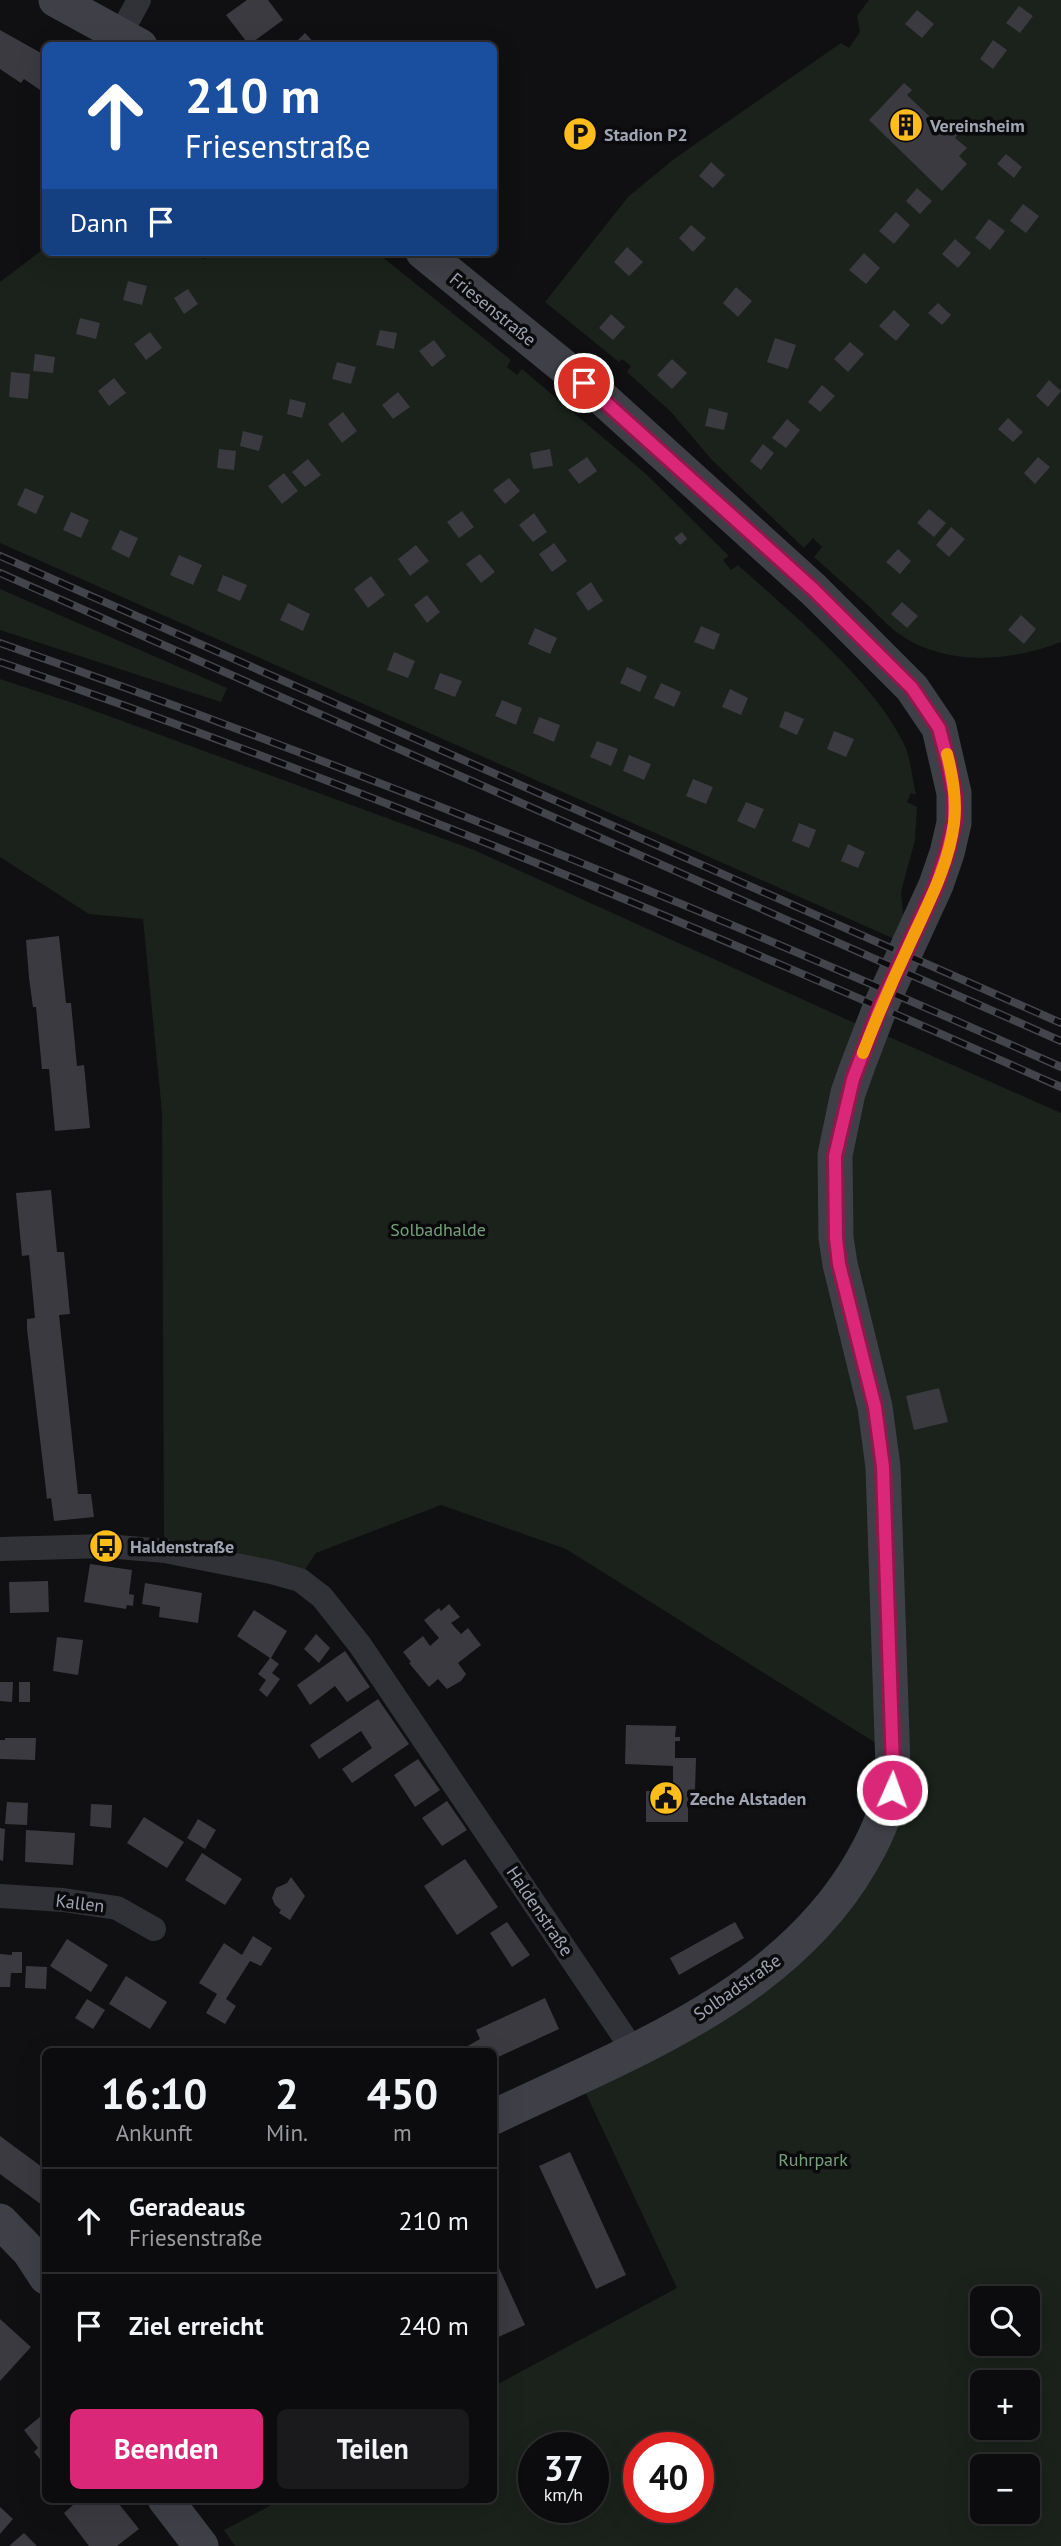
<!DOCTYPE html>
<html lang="de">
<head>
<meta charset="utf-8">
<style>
  body { margin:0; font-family:"PT Sans",sans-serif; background:#1a1a1c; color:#f1f3f6; height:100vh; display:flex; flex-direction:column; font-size:26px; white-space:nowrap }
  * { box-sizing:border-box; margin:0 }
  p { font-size:23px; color:#9a9b9e }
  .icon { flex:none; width:38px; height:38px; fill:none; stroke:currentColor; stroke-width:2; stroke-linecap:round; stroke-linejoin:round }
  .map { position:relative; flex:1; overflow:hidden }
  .sheet { position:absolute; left:42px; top:2048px; width:455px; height:455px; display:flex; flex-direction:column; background:#0c0c0e; border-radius:10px; box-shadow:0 7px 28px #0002,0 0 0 2px #2c2c2e }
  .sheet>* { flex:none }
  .guide { position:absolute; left:42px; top:42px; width:455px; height:214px; border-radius:10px; box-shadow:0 7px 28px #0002,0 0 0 2px #2c2c2e; background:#1a4fa0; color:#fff; overflow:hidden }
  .buttons { position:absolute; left:970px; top:2286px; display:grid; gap:14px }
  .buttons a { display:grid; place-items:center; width:70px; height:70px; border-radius:10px; background:#0c0c0e; box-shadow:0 7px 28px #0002,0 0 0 2px #2c2c2e; font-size:35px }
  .speed { position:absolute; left:518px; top:2432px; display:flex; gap:14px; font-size:35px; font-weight:700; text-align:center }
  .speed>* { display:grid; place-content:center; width:91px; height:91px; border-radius:50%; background:#0c0c0e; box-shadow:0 7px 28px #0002,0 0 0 2px #2c2c2e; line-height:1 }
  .speed small { font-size:18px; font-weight:400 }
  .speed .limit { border:10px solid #d22; background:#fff; color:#111 }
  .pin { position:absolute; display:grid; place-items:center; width:60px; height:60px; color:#fff; margin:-30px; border:4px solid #fff; border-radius:50%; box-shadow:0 2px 7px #0007 }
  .me { position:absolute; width:77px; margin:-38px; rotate:2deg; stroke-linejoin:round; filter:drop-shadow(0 0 5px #0008) }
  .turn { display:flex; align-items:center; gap:24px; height:147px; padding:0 28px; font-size:32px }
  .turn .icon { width:91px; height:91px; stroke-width:2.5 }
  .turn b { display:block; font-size:49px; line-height:60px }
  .then { display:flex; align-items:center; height:66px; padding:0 28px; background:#0003; gap:14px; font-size:26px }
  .eta { display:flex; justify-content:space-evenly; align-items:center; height:119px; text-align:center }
  .eta b { font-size:42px; font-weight:700; line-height:49px }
  .primary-button { display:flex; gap:14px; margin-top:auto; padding:14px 28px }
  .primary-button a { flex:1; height:80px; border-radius:10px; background:#db2777; color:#fff; font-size:28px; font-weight:700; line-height:80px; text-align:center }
  .primary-button a+a { background:#1a1a1c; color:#f1f3f6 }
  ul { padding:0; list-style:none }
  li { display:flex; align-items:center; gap:21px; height:105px; padding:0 28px; border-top:2px solid #2c2c2e }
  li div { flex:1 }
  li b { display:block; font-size:26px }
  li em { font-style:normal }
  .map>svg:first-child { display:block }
  .green { fill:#1a221b; fill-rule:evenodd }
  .building { fill:#3a3a40 }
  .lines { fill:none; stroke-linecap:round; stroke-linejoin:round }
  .street { stroke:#313237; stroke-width:24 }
  .secondary { stroke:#3f4047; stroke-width:35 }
  .rail-casing { stroke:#44454c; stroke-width:8 }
  .rail { stroke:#0b0b0d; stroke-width:5; stroke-dasharray:16; stroke-linecap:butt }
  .route-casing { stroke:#8e194d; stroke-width:18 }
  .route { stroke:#db2777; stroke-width:12 }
  .slow { stroke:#f59e0b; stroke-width:12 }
  .labels { text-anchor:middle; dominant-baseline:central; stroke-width:7; stroke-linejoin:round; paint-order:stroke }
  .poi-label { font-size:18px; font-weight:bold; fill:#a0a5b4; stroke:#0b0b0d; text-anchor:start }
  .street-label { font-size:18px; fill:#a0a5b4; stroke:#0b0b0d }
  .park-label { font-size:18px; fill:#75a17a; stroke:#0b0b0d }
</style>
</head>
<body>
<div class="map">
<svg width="1061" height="2546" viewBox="0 0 1061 2546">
  <rect width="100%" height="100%" fill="#101012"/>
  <g class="green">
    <path d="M869 0H1061V642C1009 662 947 667 899 634 889 627 880 617 871 608 852 591 833 574 814 557L822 547 813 538 804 548 712 460 671 412 627 372 631 366 622 359 619 362 545 302 628 197 674 159 841 43 849 48 860 32 857 16Z"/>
    <path d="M45 248 46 252H193L204 259 214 252H376L511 360 507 367 517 375 522 369 646 474 729 556 723 560 731 570 738 565C791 613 872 679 903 742 911 757 912 778 916 795L911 793 907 802 917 807 915 840 901 892 906 944 0 543V282Z"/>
    <path d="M0 589 227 688 221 702 0 630Z"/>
    <path d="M0 679 76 704 474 850 870 1030 835 1129 877 1466 887 1750 566 1549 441 1505 316 1553 298 1580 164 1547 162 1112 143 919 89 914 0 857Z"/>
    <path d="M878 1032 1061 1113V2546H235L224 2530 283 2499H494V2386L677 2288 581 2083 775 1974 899 1765 839 1184ZM982 2298H1027V2343H982ZM982 2382H1027V2427H982ZM534 2448H593V2508H534ZM639 2448H698V2508H639ZM982 2466H1027V2511H982Z"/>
  </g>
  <g class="building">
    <path d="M247 0H268L283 20 249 45 226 15Z"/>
    <path d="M1019 6 1033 16 1020 33 1006 23Z"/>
    <path d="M917 10 934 24 922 38 905 24Z"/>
    <path d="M0 30 41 53 43 50 46 51V94L24 79 21 83 0 69Z"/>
    <path d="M305 33 317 46H292Z"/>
    <path d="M993 40 1007 50 993 69 980 59Z"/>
    <path d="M904 83 912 90 907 95 947 133 952 128 958 134 955 138 967 148 959 156 967 164 942 191 869 120Z"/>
    <path d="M1006 154 1022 167 1014 178 997 164Z"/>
    <path d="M711 162 725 175 713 188 699 176Z"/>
    <path d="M917 188 932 201 920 214 906 201Z"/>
    <path d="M1023 204 1039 216 1026 233 1010 221Z"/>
    <path d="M896 212 910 225 894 244 879 231Z"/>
    <path d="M989 219 1005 231 990 250 975 238Z"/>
    <path d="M691 225 706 238 693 252 679 238Z"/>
    <path d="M955 239 971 253 958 268 942 254Z"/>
    <path d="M627 247 643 262 629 276 614 262Z"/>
    <path d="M864 253 880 268 866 284 849 270Z"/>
    <path d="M128 281 147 286 142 305 123 300Z"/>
    <path d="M736 287 752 301 738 317 723 303Z"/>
    <path d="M188 289 198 304 184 314 174 298Z"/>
    <path d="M938 303 951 315 942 325 928 313Z"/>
    <path d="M894 310 910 325 896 341 879 326Z"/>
    <path d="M611 314 625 327 613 340 599 328Z"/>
    <path d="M80 318 100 323 96 339 76 334Z"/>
    <path d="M380 330 397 333 394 349 376 345Z"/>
    <path d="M150 332 162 348 146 360 134 344Z"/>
    <path d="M775 338 796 345 788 369 767 362Z"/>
    <path d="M434 340 446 356 432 367 419 351Z"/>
    <path d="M850 342 864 354 848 372 834 359Z"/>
    <path d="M35 354 55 357 53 373 33 371Z"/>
    <path d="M672 359 687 373 672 389 657 375Z"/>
    <path d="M337 362 356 367 351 384 332 379Z"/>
    <path d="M11 372 30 374 28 399 9 397Z"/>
    <path d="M114 378 126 393 109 406 98 391Z"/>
    <path d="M1049 380 1061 391 1048 407 1036 396Z"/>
    <path d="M822 385 835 396 820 412 808 402Z"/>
    <path d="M398 392 410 407 393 419 382 405Z"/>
    <path d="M290 399 306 403 302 418 287 414Z"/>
    <path d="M709 408 728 413 724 430 705 426Z"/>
    <path d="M343 412 357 431 342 443 328 424Z"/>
    <path d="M1008 418 1023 432 1013 442 998 429Z"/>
    <path d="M787 419 800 430 786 448 772 438Z"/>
    <path d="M243 431 263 436 259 451 240 446Z"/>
    <path d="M763 444 774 453 761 470 750 461Z"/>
    <path d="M219 449 236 451 234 470 217 468Z"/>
    <path d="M550 449 553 466 533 469 530 453Z"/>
    <path d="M587 457 597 471 579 484 568 470Z"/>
    <path d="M1038 457 1050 467 1035 484 1024 473Z"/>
    <path d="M308 459 321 475 305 487 292 472Z"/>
    <path d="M284 473 298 491 282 504 268 486Z"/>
    <path d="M509 478 520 491 505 504 493 490Z"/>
    <path d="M25 488 44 496 36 514 17 505Z"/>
    <path d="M929 509 946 523 934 537 917 523Z"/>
    <path d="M462 511 474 527 459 538 447 522Z"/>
    <path d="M71 512 89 520 81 538 63 530Z"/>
    <path d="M534 513 547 532 533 542 519 525Z"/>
    <path d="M951 527 965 539 949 557 936 545Z"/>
    <path d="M120 530 138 538 129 558 111 549Z"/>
    <path d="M682 532 687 539 680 545 674 538Z"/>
    <path d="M554 543 567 561 552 572 539 554Z"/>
    <path d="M416 545 429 561 410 576 398 559Z"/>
    <path d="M898 549 911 561 900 574 886 562Z"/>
    <path d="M480 554 495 572 481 583 466 564Z"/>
    <path d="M179 555 202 565 193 585 170 575Z"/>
    <path d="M223 575 247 585 240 601 217 591Z"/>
    <path d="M371 576 385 595 368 608 354 589Z"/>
    <path d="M591 582 603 601 588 611 576 593Z"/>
    <path d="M427 595 440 612 427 623 414 605Z"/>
    <path d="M902 602 918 616 907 628 891 614Z"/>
    <path d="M288 603 310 614 303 631 280 620Z"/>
    <path d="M1021 615 1036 629 1024 644 1008 630Z"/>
    <path d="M701 626 720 634 714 650 694 642Z"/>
    <path d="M535 628 557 638 550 654 528 644Z"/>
    <path d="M394 652 415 661 408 678 387 670Z"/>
    <path d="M627 667 647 676 640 692 620 683Z"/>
    <path d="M440 673 462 681 455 697 434 689Z"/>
    <path d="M661 683 681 692 674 707 654 698Z"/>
    <path d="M730 689 748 698 741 715 722 707Z"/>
    <path d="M502 700 522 708 516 725 495 716Z"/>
    <path d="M785 711 804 719 797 735 779 727Z"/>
    <path d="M539 717 560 725 554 742 533 733Z"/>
    <path d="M834 731 854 739 846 757 827 749Z"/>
    <path d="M597 741 618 749 611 766 590 757Z"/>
    <path d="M629 755 651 764 644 780 623 771Z"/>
    <path d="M693 779 713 787 706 804 686 796Z"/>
    <path d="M746 802 764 809 755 829 737 821Z"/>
    <path d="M799 823 816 830 809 848 792 841Z"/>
    <path d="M848 844 865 852 858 868 841 861Z"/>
    <path d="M59 936 66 1003H71L77 1066 84 1065 90 1128 55 1131 49 1069H42L36 1007H33L29 978 26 940Z"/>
    <path d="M51 1190 57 1252H64L70 1314 59 1315 78 1494H91L94 1517 54 1521 51 1498 47 1499 46 1490 27 1329V1319L35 1318 29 1255 22 1256 16 1193Z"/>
    <path d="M939 1388 948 1422 914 1430 906 1396Z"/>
    <path d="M90 1564 132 1570 129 1594 134 1595 133 1606 127 1605 126 1609 84 1602Z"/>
    <path d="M48 1581 49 1612 10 1613 9 1582Z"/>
    <path d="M145 1583 202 1593 198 1623 159 1617 160 1607 142 1604Z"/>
    <path d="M449 1604 460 1617 451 1623 461 1634 468 1628 481 1645 458 1663 466 1674 461 1681 447 1689 438 1679 429 1687 409 1663 411 1662 403 1652 423 1636 430 1646 439 1638 424 1620 439 1608 441 1611Z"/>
    <path d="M254 1610 287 1631 271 1658 279 1664 272 1673 280 1679 267 1697 259 1690 266 1680 258 1674 270 1658 237 1636Z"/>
    <path d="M316 1634 330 1648 319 1663 304 1649Z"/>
    <path d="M57 1637 83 1640 78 1675 53 1671Z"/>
    <path d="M345 1651 370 1687 347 1702 335 1686 310 1705 297 1685Z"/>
    <path d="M0 1682H13L12 1702 0 1701Z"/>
    <rect x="19" y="1682" width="11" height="20"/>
    <path d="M378 1699 409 1744 352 1783 342 1769 372 1748 361 1731 319 1759 310 1745Z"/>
    <path d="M626 1725 676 1726 675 1737H680V1741H675V1758H696L695 1791H688V1822H646V1791L673 1792V1766L625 1764Z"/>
    <path d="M5 1738H36L35 1760 0 1759V1740H5Z"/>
    <path d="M418 1759 440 1790 415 1807 394 1775Z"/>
    <path d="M447 1801 467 1830 442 1846 422 1818Z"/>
    <path d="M7 1802 28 1803 27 1825 5 1824Z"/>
    <path d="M91 1804 112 1805 111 1828 90 1826Z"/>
    <path d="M144 1817 184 1842 167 1868 127 1843Z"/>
    <path d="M198 1819 216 1830 205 1849 187 1838Z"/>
    <path d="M0 1828 5 1829 3 1861 0 1860Z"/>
    <path d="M26 1830 75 1833 73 1865 25 1862Z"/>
    <path d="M202 1853 242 1879 225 1905 185 1880Z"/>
    <path d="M465 1859 498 1907 457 1935 424 1886Z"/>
    <path d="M291 1877 305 1896 290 1920 279 1913 281 1910 275 1905 272 1898 276 1888 287 1883Z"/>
    <path d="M507 1922 530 1955 512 1967 490 1933Z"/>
    <path d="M735 1922 744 1938 679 1975 670 1958Z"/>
    <path d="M253 1936 272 1948 261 1966 250 1961 226 1999 236 2006 225 2024 206 2013 217 1994 199 1983 224 1943 242 1955Z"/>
    <path d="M67 1939 108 1965 91 1992 50 1966Z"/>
    <path d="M12 1952H22V1973H11L10 1987H0V1954L12 1955Z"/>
    <path d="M26 1966 47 1967 46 1989 25 1988Z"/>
    <path d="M126 1976 167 2002 150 2029 109 2004Z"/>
    <path d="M545 1998 559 2029 494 2059V2051H459L480 2039 476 2030Z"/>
    <path d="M87 1999 105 2010 93 2029 75 2018Z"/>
    <path d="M0 2136 46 2170V2208L0 2174Z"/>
    <path d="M570 2152 626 2275 596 2289 539 2166Z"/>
    <path d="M494 2257 525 2325 494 2339Z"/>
    <path d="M0 2319 31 2347 0 2381Z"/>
    <path d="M46 2412V2466L34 2452 38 2448 24 2430Z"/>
    <path d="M80 2499H115L139 2529 117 2546H89L64 2513Z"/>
    <path d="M0 2507 13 2519 0 2534Z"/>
    <path d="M24 2533 37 2546H9Z"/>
  </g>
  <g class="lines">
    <g class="street">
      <path d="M121 33 139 0"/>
      <path d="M0 1549 106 1546 165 1551 271 1572 300 1580 322 1597 360 1645 633 2050"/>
      <path d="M0 1896 63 1900 117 1908 154 1929"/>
    </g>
    <g class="secondary">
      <path d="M56 0 140 46"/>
      <path d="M423 252 601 397 813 589 912 688 939 728 954 793V823L947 853 936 885 881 1005 858 1065 848 1093 835 1155 836 1238 840 1264 875 1407 883 1467 893 1767C891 1802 880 1830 862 1861 785 1996 627 2053 494 2117"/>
      <path d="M0 2221 29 2251 46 2277"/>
      <path d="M165 2499 201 2546"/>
    </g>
    <g class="rail-casing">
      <g id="rail">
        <path d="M0 556 1061 1023"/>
        <path d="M0 573 1061 1041"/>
        <path d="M0 643C360 769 712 912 1061 1067"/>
        <path d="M0 662C360 785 713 932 1061 1087"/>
      </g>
    </g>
    <use href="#rail" class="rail"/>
  </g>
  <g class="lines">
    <g class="route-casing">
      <path id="route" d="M584 383 813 589 912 688 939 728 948 762 954 793V823L947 853 936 886 881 1005 853 1079 835 1156 836 1238 839 1264 875 1407 883 1467 893 1767 892 1790"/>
    </g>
    <use href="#route" class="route"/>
    <path class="slow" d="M863 1053C878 1014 894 977 912 939 929 902 949 864 954 823 957 800 953 777 947 754"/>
  </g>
  <defs>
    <g id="building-disc" transform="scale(1.75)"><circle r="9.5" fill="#ffbd1b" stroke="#0b0b0d"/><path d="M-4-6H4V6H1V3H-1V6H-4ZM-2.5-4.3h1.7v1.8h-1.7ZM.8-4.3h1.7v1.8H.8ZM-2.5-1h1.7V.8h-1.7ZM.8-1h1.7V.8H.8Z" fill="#111"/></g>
    <g id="parking-disc" transform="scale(1.75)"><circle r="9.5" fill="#ffbd1b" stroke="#0b0b0d"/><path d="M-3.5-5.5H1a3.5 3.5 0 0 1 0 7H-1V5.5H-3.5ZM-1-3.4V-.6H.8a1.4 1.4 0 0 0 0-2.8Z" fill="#111"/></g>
    <g id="bus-disc" transform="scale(1.75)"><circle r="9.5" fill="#ffbd1b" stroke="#0b0b0d"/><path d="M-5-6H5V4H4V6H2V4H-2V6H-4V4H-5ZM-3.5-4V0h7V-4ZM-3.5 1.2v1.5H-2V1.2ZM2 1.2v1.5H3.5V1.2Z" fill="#111"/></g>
    <g id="civic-disc" transform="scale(1.75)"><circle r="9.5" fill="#ffbd1b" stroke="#0b0b0d"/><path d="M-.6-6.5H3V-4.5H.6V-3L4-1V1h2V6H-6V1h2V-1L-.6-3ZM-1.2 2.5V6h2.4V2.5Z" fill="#111"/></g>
  </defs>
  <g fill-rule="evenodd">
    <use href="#building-disc" x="906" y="125"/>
    <use href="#parking-disc" x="580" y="134"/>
    <use href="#bus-disc" x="106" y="1546"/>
    <use href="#civic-disc" x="666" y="1798"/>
  </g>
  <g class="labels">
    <g class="poi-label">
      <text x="930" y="125">Vereinsheim</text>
      <text x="604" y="134">Stadion P2</text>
      <text x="130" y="1546">Haldenstraße</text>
      <text x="690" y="1798">Zeche Alstaden</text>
    </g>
    <g class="street-label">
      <text transform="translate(493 309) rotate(39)">Friesenstraße</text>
      <text transform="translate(80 1903) rotate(7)">Kallen</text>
      <text transform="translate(540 1911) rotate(56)">Haldenstraße</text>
      <text transform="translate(737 1987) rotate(-35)">Solbadstraße</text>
    </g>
    <g class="park-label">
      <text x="438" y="1229">Solbadhalde</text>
      <text x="813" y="2159">Ruhrpark</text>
    </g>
  </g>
</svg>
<div class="buttons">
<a><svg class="icon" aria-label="search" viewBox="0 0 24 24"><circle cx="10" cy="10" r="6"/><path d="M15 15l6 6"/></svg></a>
<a>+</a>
<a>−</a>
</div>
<div class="speed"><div>37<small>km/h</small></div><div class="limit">40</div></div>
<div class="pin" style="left:584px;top:383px;background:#d93025"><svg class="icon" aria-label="arrive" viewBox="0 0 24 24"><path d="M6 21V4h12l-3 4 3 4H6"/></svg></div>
<svg class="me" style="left:892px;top:1790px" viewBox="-20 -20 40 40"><circle r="17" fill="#db2777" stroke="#fff" stroke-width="3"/><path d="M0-11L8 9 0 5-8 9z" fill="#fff"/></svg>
<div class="guide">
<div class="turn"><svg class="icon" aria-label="ahead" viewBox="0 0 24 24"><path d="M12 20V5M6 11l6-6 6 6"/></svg><div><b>210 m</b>Friesenstraße</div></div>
<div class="then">Dann<svg class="icon" aria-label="arrive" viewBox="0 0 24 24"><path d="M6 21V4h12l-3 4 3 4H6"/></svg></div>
</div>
<section class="sheet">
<div class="eta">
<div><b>16:10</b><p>Ankunft</p></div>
<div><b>2</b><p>Min.</p></div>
<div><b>450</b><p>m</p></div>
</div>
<ul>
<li><svg class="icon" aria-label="ahead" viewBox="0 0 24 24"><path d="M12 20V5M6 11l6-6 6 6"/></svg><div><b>Geradeaus</b><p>Friesenstraße</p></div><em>210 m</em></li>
<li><svg class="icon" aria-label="arrive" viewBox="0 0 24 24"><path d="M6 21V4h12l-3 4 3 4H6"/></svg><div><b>Ziel erreicht</b></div><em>240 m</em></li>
</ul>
<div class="primary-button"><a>Beenden</a><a>Teilen</a></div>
</section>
</div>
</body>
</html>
